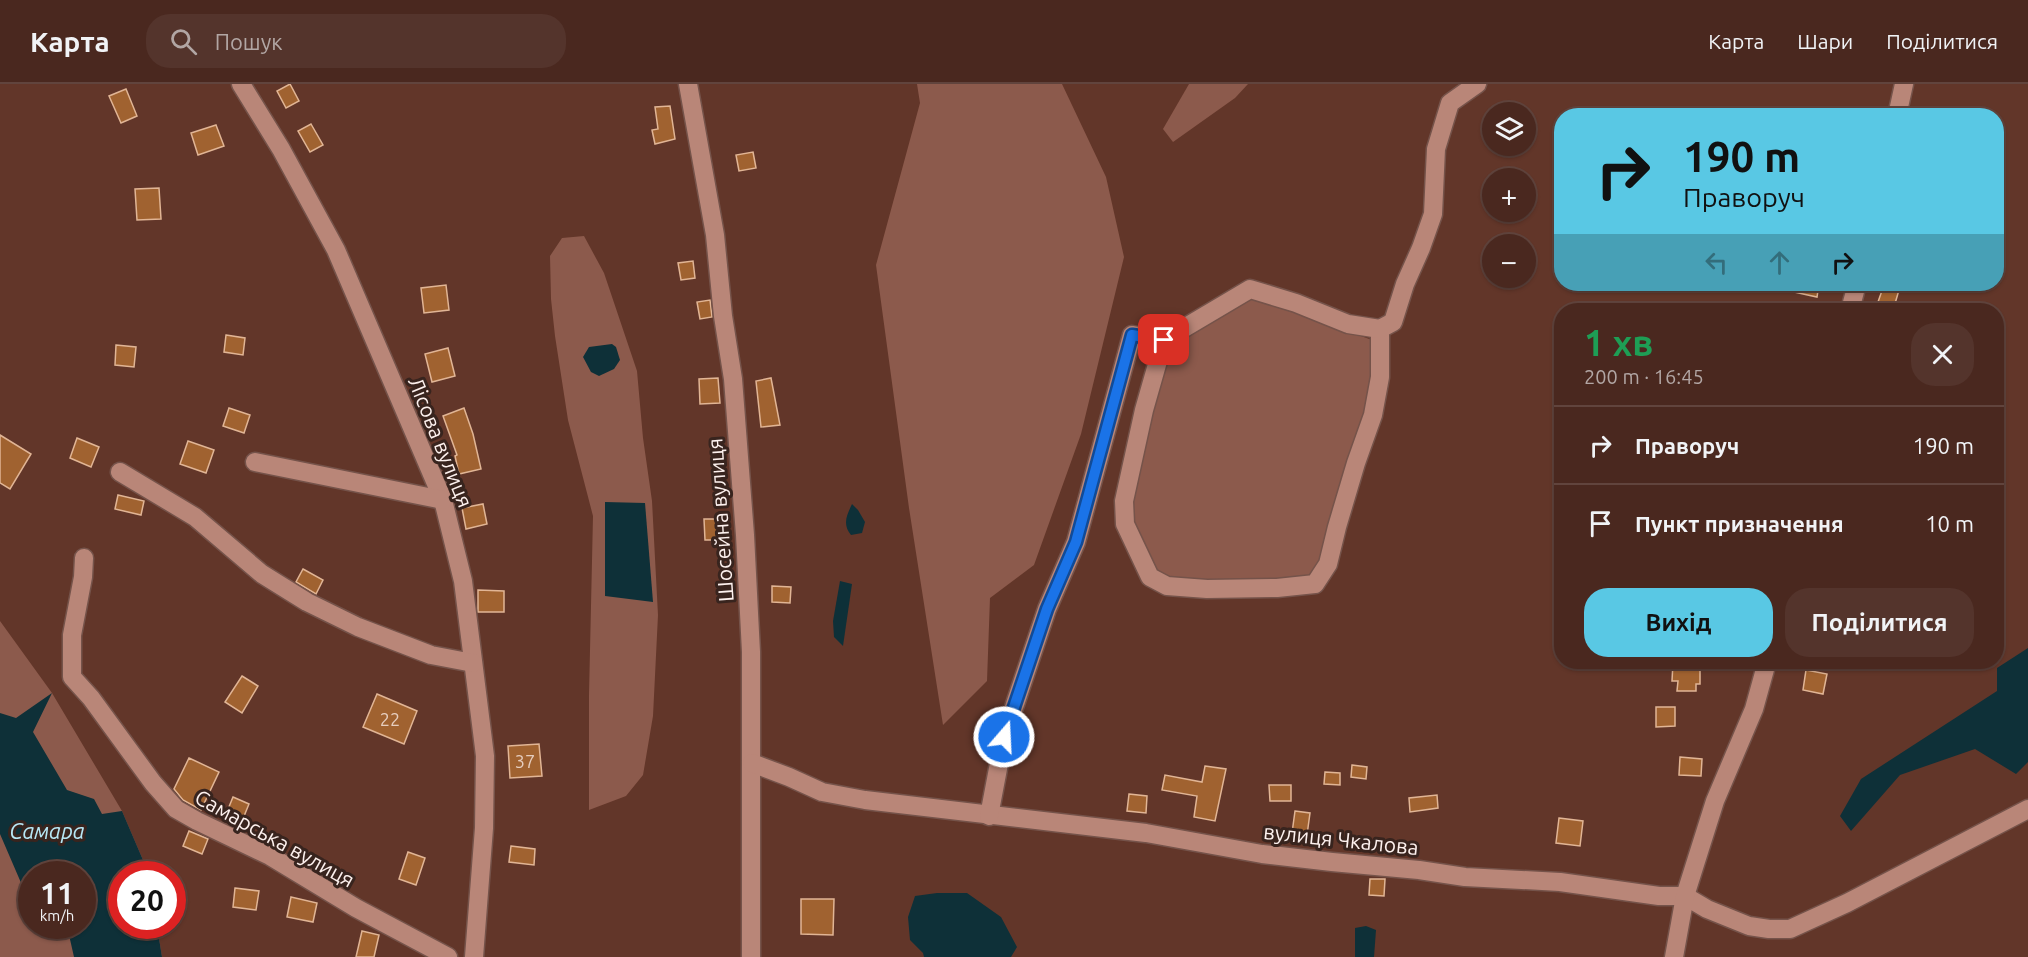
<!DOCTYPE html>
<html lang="uk">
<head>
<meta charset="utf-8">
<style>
  body { margin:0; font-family:Ubuntu,sans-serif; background:#54342c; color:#f1f3f6; height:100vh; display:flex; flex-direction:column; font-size:22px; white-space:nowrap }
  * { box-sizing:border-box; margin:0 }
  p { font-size:20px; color:#b2a6a4 }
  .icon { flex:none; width:33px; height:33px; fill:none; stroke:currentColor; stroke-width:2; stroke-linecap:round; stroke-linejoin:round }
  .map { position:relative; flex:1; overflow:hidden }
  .drawer { position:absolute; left:1554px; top:219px; width:450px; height:366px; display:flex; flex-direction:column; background:#4a281f; border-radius:24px; box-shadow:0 2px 4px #0004,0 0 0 2px #61443d }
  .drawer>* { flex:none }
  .top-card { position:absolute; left:1554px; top:24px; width:450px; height:183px; border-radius:24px; box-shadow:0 2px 4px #0004,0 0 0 2px #61443d; background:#59c8e4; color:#111; overflow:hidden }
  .buttons { position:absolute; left:1482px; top:18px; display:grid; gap:12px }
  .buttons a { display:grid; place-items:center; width:54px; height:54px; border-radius:50%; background:#4a281f; box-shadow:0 2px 4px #0004,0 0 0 2px #61443d; font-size:30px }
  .speed { position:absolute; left:18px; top:777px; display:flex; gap:12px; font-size:30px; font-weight:700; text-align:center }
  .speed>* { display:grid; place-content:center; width:78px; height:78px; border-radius:50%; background:#4a281f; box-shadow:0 2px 4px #0004,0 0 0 2px #61443d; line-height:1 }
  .speed small { font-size:15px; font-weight:400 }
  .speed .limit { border:9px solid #d22; background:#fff; color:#111 }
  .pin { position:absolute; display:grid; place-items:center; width:51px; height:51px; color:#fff; margin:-26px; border-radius:12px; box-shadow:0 3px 9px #0006 }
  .me { position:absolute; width:66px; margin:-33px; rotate:19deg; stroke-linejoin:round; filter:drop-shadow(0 0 4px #0008) }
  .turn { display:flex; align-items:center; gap:21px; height:126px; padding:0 30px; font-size:27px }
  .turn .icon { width:78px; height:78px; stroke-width:2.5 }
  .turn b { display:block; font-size:42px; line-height:51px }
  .lanes { display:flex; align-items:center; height:57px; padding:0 30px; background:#0003; justify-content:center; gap:30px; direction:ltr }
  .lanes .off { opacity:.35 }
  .round { display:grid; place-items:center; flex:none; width:63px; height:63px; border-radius:24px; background:#54342c }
  .overview { display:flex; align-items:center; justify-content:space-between; height:102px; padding:0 30px }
  h1 { font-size:36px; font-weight:700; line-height:45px; color:#1e9e55 }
  .action { display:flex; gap:12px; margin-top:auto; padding:12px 30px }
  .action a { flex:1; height:69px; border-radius:24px; background:#59c8e4; color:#111; font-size:24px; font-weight:700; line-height:69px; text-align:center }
  .action a+a { background:#54342c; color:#f1f3f6 }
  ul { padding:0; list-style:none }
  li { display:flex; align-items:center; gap:18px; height:78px; padding:0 30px; border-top:2px solid #61443d }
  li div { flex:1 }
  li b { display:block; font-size:22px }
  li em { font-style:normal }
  header { display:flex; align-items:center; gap:36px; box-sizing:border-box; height:84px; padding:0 30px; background:#4a281f; border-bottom:2px solid #61443d }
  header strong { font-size:28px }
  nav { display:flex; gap:33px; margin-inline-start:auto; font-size:21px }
  .search { width:420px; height:54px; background:#54342c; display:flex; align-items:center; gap:15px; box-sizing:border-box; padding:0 21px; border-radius:24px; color:#b2a6a4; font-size:22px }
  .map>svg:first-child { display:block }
  .green { fill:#8c5a4c; fill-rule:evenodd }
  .water { fill:#0e3038 }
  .building { fill:#a06230; stroke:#e1b595; stroke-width:1.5 }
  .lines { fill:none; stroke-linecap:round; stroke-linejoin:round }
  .minor-casing { stroke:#75534a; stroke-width:21 }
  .minor { stroke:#b98678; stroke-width:18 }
  .route-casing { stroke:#114b97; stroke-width:15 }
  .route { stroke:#1a73e8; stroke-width:10 }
  .labels { text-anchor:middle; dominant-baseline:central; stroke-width:6; stroke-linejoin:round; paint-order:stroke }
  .number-label { font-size:18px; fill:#e6cdbe }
  .street-label { font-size:21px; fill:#fdf1ee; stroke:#38241e }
  .water-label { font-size:22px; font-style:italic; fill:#b7e8f6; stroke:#38241e }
</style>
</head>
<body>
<header>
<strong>Карта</strong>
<div class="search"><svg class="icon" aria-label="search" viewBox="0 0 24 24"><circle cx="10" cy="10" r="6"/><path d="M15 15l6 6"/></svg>Пошук</div>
<nav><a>Карта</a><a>Шари</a><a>Поділитися</a></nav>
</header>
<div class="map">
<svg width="2028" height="873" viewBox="0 0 2028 873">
  <rect width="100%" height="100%" fill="#623629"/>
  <g class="green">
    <path d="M917 0H1062L1106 93 1124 173 1081 350 1034 481 990 514 987 597 943 641 909 424 876 181 920 19Z"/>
    <path d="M1189 0H1248L1235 14 1173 58 1163 45Z"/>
    <path d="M584 152 604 189 637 287 643 354 652 417 658 531 653 632 643 691 626 712 589 726V611L593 432 568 336 555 252 551 215 550 172 562 154Z"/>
    <path d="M1250 213 1298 225 1350 248 1372 256 1374 300 1320 481 1310 494 1242 500 1167 495 1154 487 1135 448 1129 420 1145 349 1170 266 1175 259Z"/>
    <path d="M0 537 52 609 122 727 149 790H122V842H157L162 873H0ZM32 790H82V842H32Z"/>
  </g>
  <g class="water">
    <path d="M612 260 616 263 620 276 614 285 599 292 591 288 583 273 589 263Z"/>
    <path d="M605 418 645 419 653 518 605 512Z"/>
    <path d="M852 420 858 426 865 438 862 449 851 451C842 440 847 431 852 420Z"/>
    <path d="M840 497 852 500 843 562 834 553 833 537Z"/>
    <path d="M2028 564V678L2016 690 1975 665 1900 691 1851 747 1840 732 1861 695 1997 607V584Z"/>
    <path d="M52 609 33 648 67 706 94 715 102 730 122 727 149 790H122V842H157L162 873H74L67 842H82V790H32L31 822 0 750V629L16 634Z"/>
    <path d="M937 809H967L1001 833 1017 863 1011 873H924L923 869 910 856 908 833 915 812Z"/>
    <path d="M1366 842 1376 846 1374 873H1355V844Z"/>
  </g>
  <g class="building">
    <path d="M290 0 299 17 286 24 277 7Z"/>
    <path d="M126 5 137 32 121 39 109 12Z"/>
    <path d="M670 22 675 55 655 60 652 46 658 45 655 23Z"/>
    <path d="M311 40 323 61 310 68 298 47Z"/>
    <path d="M216 41 224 62 198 71 191 49Z"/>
    <path d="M753 68 756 84 739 87 736 71Z"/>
    <path d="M159 104 161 135 137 136 135 105Z"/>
    <path d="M693 177 695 194 681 196 678 179Z"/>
    <path d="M1780 200H1819L1817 213 1780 205Z"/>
    <path d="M446 201 449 226 424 229 421 204Z"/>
    <path d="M1884 201 1899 206 1894 223 1878 218Z"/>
    <path d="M710 216 712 233 700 235 697 218Z"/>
    <path d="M226 251 245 254 243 271 224 268Z"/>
    <path d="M116 261 136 263 134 283 115 281Z"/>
    <path d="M448 264 455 292 432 298 425 270Z"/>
    <path d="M718 294 720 319 700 320 699 295Z"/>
    <path d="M771 294 780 341 761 343 756 297Z"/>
    <path d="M229 324 250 331 244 349 223 342Z"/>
    <path d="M464 324 473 350 481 385 459 390 455 372 457 371 443 332Z"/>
    <path d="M0 351 31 370 10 405 0 399Z"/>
    <path d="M77 354 99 363 91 383 70 374Z"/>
    <path d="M188 357 214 366 206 389 180 380Z"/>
    <path d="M118 411 144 417 141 431 115 425Z"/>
    <path d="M483 420 487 440 466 445 462 424Z"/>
    <path d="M704 435H725V456H705Z"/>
    <path d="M303 485 323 496 316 510 296 498Z"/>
    <path d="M772 502 791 503 790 519 772 518Z"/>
    <path d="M478 506 504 507V528H478Z"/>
    <path d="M1673 578H1700V600H1696V607H1677L1678 597H1672Z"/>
    <path d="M1806 586 1827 590 1823 610 1803 606Z"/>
    <path d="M242 592 258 602 242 629 225 618Z"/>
    <path d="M377 610 417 627 404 660 363 643Z"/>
    <path d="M1656 623H1675V642L1656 643Z"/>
    <path d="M539 660 542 692 510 694 508 662Z"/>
    <path d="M1680 673 1702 675 1701 692 1679 691Z"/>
    <path d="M189 674 219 688 201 726 183 716 174 705Z"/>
    <path d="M1352 681 1367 683 1366 695 1351 693Z"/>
    <path d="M1205 682 1226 685 1215 737 1194 733 1197 712 1162 706 1165 691 1202 698Z"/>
    <path d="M1325 688 1340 689V701L1324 700Z"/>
    <path d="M1269 701H1291V717H1270Z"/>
    <path d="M1129 710 1147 712 1146 729 1127 727Z"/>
    <path d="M1437 711 1438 724 1410 728 1409 714Z"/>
    <path d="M233 713 249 720 240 742 224 735Z"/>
    <path d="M1295 727 1310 729 1307 751 1292 749Z"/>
    <path d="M1559 734 1583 737 1580 762 1556 759Z"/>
    <path d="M189 747 208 755 202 770 183 762Z"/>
    <path d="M511 762 535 765 534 781 509 778Z"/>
    <path d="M408 768 425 774 416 801 399 795Z"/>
    <path d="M1370 795H1385L1384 812 1369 811Z"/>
    <path d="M235 804 259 807 256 826 233 823Z"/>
    <path d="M291 813 317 819 313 838 287 833Z"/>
    <path d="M801 815H834L833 851 801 850Z"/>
    <path d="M362 847 379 851 374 873H356Z"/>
  </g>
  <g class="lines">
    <g class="minor-casing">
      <g id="minor">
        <path d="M241 0 281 65 336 166 443 416 463 497 485 672 484 744 474 873"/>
        <path d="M688 0 715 151 723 232 733 295 745 451 751 568V873"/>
        <path d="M1897 32 1904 0"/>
        <path d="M1850 226 1857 200"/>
        <path d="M1164 256 1144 326 1124 417 1125 440 1150 493 1167 502 1207 505 1277 504 1315 500 1328 480 1337 443 1356 379 1373 331 1380 293V245"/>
        <path d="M255 378 443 416"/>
        <path d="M120 388 195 433 262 490 307 518 358 543 431 571 473 579"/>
        <path d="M84 474 83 493 72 551V593L91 614 153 699 176 725 197 737 270 772 356 824 448 873"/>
        <path d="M752 679 789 693 822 708 865 716 1146 749 1262 770 1332 778 1419 786 1465 793 1560 798 1659 812H1685L1707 825 1749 842 1769 845H1790L1847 819 2028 725"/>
        <path d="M989 732 1004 653 1047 525 1076 458 1132 251 1164 256 1250 205 1296 219 1348 240 1380 245 1393 238 1405 200 1421 164 1433 130 1436 65 1450 19 1477 0"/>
        <path d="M1674 873 1685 812 1715 717 1754 625 1767 578"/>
      </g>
    </g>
    <use href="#minor" class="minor"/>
  </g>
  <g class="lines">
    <g class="route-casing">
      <path id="route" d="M1004 653 1047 525 1076 458 1132 251 1164 256"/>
    </g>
    <use href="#route" class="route"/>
  </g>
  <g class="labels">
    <g class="number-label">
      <text x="390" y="635">22</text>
      <text x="525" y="677">37</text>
    </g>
    <g class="street-label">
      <text transform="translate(441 358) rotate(68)">Лісова вулиця</text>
      <text transform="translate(720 436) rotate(-94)">Шосейна вулиця</text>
      <text transform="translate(275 754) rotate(29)">Самарська вулиця</text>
      <text transform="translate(1341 755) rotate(6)">вулиця Чкалова</text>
    </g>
    <g class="water-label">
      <text x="47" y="746">Самара</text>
    </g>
  </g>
</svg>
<div class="buttons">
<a><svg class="icon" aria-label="layers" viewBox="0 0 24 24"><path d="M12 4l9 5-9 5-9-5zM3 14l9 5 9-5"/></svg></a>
<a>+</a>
<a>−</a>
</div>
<div class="speed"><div>11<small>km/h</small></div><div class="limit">20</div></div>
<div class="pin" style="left:1164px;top:256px;background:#d93025"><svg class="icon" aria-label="arrive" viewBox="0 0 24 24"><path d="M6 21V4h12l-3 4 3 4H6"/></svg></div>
<svg class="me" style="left:1004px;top:653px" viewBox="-20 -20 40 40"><circle r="17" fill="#1a73e8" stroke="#fff" stroke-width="3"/><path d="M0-11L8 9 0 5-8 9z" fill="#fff"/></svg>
<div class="top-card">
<div class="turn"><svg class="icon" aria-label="right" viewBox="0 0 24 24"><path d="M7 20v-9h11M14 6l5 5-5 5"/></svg><div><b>190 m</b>Праворуч</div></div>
<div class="lanes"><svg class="icon off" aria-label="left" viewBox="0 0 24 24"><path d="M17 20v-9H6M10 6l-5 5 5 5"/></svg><svg class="icon off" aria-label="ahead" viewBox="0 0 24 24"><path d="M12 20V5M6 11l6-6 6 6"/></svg><svg class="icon" aria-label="right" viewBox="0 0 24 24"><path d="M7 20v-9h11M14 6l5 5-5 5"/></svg></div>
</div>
<section class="drawer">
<div class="overview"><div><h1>1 хв</h1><p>200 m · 16:45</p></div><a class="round"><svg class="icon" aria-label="close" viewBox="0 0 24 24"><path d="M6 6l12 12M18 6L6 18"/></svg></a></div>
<ul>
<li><svg class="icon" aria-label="right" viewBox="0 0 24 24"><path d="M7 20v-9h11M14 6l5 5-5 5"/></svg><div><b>Праворуч</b></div><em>190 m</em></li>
<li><svg class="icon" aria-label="arrive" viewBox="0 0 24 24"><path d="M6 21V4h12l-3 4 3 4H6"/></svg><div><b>Пункт призначення</b></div><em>10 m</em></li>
</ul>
<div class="action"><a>Вихід</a><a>Поділитися</a></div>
</section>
</div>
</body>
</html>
